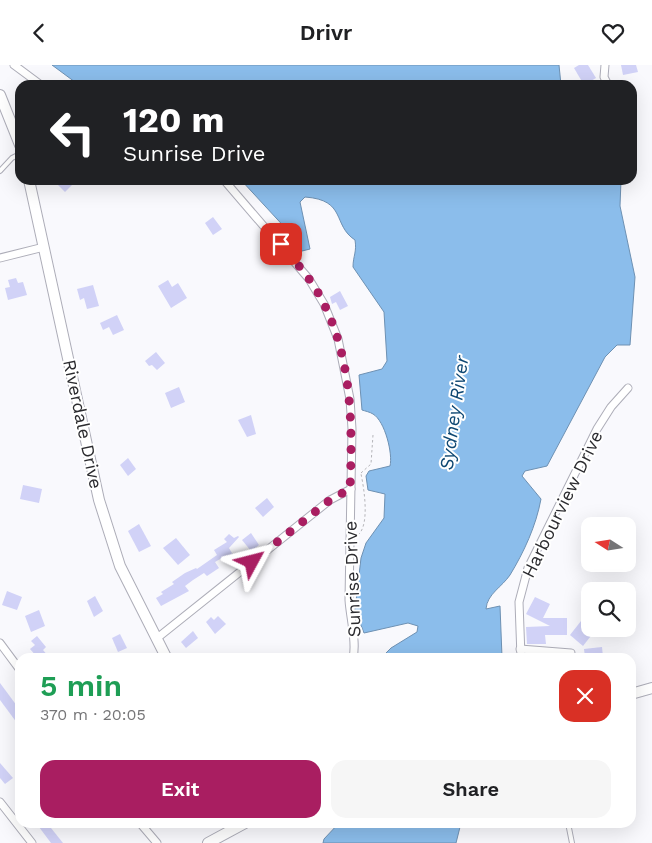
<!DOCTYPE html>
<html lang="en">
<head>
<meta charset="utf-8">
<style>
  body { margin:0; font-family:"Work Sans",sans-serif; background:#f6f6f6; color:#202124; height:100vh; display:flex; flex-direction:column; font-size:19px; white-space:nowrap }
  * { box-sizing:border-box; margin:0 }
  p { font-size:16px; color:#757577 }
  .icon { flex:none; width:28px; height:28px; fill:none; stroke:currentColor; stroke-width:2; stroke-linecap:round; stroke-linejoin:round }
  .map { position:relative; flex:1; overflow:hidden }
  .details { position:absolute; left:15px; top:588px; width:621px; height:175px; display:flex; flex-direction:column; background:#fff; border-radius:15px; box-shadow:0 5px 20px #0002 }
  .details>* { flex:none }
  .banner { position:absolute; left:15px; top:15px; width:622px; height:105px; border-radius:15px; box-shadow:0 5px 20px #0002; background:#202124; color:#fff; overflow:hidden }
  .needle { width:32px; rotate:282deg }
  .tools { position:absolute; left:581px; top:452px; display:grid; gap:10px }
  .tools a { display:grid; place-items:center; width:55px; height:55px; border-radius:10px; background:#fff; box-shadow:0 5px 20px #0002; font-size:25px }
  .pin { position:absolute; display:grid; place-items:center; width:42px; height:42px; color:#fff; margin:-21px; border-radius:10px; box-shadow:0 2px 8px #0006 }
  .me { position:absolute; width:55px; margin:-28px; rotate:52deg; stroke-linejoin:round; filter:drop-shadow(0 0 4px #0008) }
  .turn { display:flex; align-items:center; gap:18px; height:105px; padding:0 25px; font-size:22px }
  .turn .icon { width:65px; height:65px; stroke-width:2.5 }
  .turn b { display:block; font-size:35px; line-height:42px }
  .round { display:grid; place-items:center; flex:none; width:52px; height:52px; border-radius:15px; background:#f6f6f6 }
  .head { display:flex; align-items:center; justify-content:space-between; height:85px; padding:0 25px }
  h1 { font-size:30px; font-weight:600; line-height:38px; color:#1e9e55 }
  .cta { display:flex; gap:10px; margin-top:auto; padding:10px 25px }
  .cta a { flex:1; height:58px; border-radius:15px; background:#a91e61; color:#fff; font-size:20px; font-weight:600; line-height:58px; text-align:center }
  .cta a+a { background:#f6f6f6; color:#202124 }
  header { display:flex; justify-content:space-between; align-items:center; height:65px; padding:0 25px; background:#fff; font-size:22px; font-weight:600 }
  .map>svg:first-child { display:block }
  .water { fill:#8bbdeb; stroke:#6e91b3 }
  .building { fill:#d1d2f7 }
  .lines { fill:none; stroke-linecap:round; stroke-linejoin:round }
  .lane-casing { stroke:#adadb8; stroke-width:6 }
  .street-casing { stroke:#adadb8; stroke-width:9 }
  .secondary-casing { stroke:#adadb8; stroke-width:12 }
  .path { stroke:#b5b5b9; stroke-width:1; stroke-dasharray:2.5 2.5; stroke-linecap:butt }
  .lane { stroke:#fff; stroke-width:4 }
  .street { stroke:#fff; stroke-width:7 }
  .secondary { stroke:#fff; stroke-width:10 }
  .route { stroke:#a91e61; stroke-width:9; stroke-dasharray:0 16.2 }
  .labels { text-anchor:middle; dominant-baseline:central; stroke-width:4; stroke-linejoin:round; paint-order:stroke }
  .street-label { font-size:18px; fill:#2b2b2f; stroke:#fff }
  .water-label { font-size:19px; font-style:italic; fill:#0f4873; stroke:#fff }
</style>
</head>
<body>
<header><svg class="icon" aria-label="back" viewBox="0 0 24 24"><path d="M15 5l-7 7 7 7"/></svg>Drivr<svg class="icon" aria-label="heart" viewBox="0 0 24 24"><path d="M12 20l-8-8c-3-5 5-10 8-4 3-6 11-1 8 4z"/></svg></header>
<div class="map">
<svg width="652" height="778" viewBox="0 0 652 778">
  <rect width="100%" height="100%" fill="#f9f9fd"/>
  <g class="water">
    <path d="M52 0H559L561 20H79Z"/>
    <path d="M241 115H621L620 141 635 212 630 280H617L605 292 547 401 525 406 522 411 541 434C536 461 524 487 510 510 502 522 487 529 486 544L500 541 502 592H382L391 583 417 567 418 561 408 558 364 568 355 545 361 493 366 478 384 453 385 429 368 425 366 411 369 406 390 401C393 389 385 356 373 349 370 347 365 346 362 345L359 310 382 304 387 296 384 247 353 202C353 191 357 187 355 175 332 160 347 135 305 132L300 137 310 184 302 186 289 167Z"/>
    <path d="M339 758H461L456 778H323L324 774Z"/>
  </g>
  <g class="building">
    <path d="M579 0H588L596 13 584 20 574 3Z"/>
    <path d="M621 0H636L638 7 623 10Z"/>
    <path d="M53 115H70L74 118 65 127Z"/>
    <path d="M213 152 222 164 213 170 205 158Z"/>
    <path d="M16 213 18 218 23 217 27 230 8 235 5 223 10 222 8 215Z"/>
    <path d="M168 215 172 222 178 218 187 233 171 243 158 221Z"/>
    <path d="M93 220 99 241 87 244 84 233 80 235 77 224Z"/>
    <path d="M340 226 348 241 340 245 336 237 332 239 330 232Z"/>
    <path d="M117 250 124 265 113 270 109 262 103 265 100 258Z"/>
    <path d="M156 287 165 298 157 305 152 300 149 301 145 296Z"/>
    <path d="M179 322 185 337 171 343 165 328Z"/>
    <path d="M251 350 256 369 247 372 238 355Z"/>
    <path d="M128 393 136 404 128 411 120 400Z"/>
    <path d="M23 420 42 424 39 438 20 434Z"/>
    <path d="M267 433 274 442 263 452 255 443Z"/>
    <path d="M139 459 151 481 139 487 128 466Z"/>
    <path d="M251 468 259 480 251 486 242 475Z"/>
    <path d="M229 469 234 473 238 471 239 472 229 483 236 495 231 498 227 490 215 497 219 503 207 511 204 508 193 515 185 521 189 526 161 541 156 533 163 529 161 527 174 519 172 517 185 508 196 503 197 504 217 490 214 485 227 477 224 474Z"/>
    <path d="M176 473 190 490 178 500 163 483Z"/>
    <path d="M7 526 22 532 17 545 2 540Z"/>
    <path d="M95 531 103 546 94 552 87 536Z"/>
    <path d="M535 532 550 539 543 553H567V570H545L546 579H527L526 562 550 561 526 549Z"/>
    <path d="M39 545 45 561 31 567 25 551Z"/>
    <path d="M218 551 226 559 215 569 206 557 211 552 214 555Z"/>
    <path d="M581 556 594 567 583 581 570 570Z"/>
    <path d="M193 566 198 573 186 583 181 577Z"/>
    <path d="M120 569 127 583 118 587 112 573Z"/>
    <path d="M37 571 46 582 43 585 49 592H37L30 584 35 580 31 576Z"/>
    <path d="M602 582 603 592H585L584 584Z"/>
    <path d="M0 618 20 645V662L0 635Z"/>
    <path d="M0 698 13 713 5 719 0 713Z"/>
    <path d="M44 758H47L63 778H51L39 762Z"/>
  </g>
  <g class="lines">
    <g class="lane-casing">
      <g id="lane">
        <path d="M0 106 12 93 20 89"/>
        <path d="M568 758 572 778"/>
      </g>
    </g>
    <g class="street-casing">
      <g id="street">
        <path d="M14 0 41 20"/>
        <path d="M605 0 604 12 608 20"/>
        <path d="M224 115 309 214 324 239 338 274 350 334 352 364 349 535C350 552 357 578 353 592"/>
        <path d="M0 193 44 182"/>
        <path d="M156 574 330 435 351 424"/>
        <path d="M0 578 20 605"/>
        <path d="M520 584 571 588"/>
        <path d="M521 592 519 537 528 503 597 364 611 342 628 323"/>
        <path d="M0 737 32 778"/>
        <path d="M140 758 157 778"/>
      </g>
    </g>
    <g class="secondary-casing">
      <g id="secondary">
        <path d="M0 30 20 80"/>
        <path d="M29 115 99 435 120 501 166 592"/>
        <path d="M631 629 652 623"/>
        <path d="M208 778 245 758"/>
      </g>
    </g>
    <g class="path">
      <path d="M361 408 371 399 373 370"/>
      <path d="M358 470C370 460 364 423 361 409"/>
    </g>
    <use href="#lane" class="lane"/>
    <use href="#street" class="street"/>
    <use href="#secondary" class="secondary"/>
  </g>
  <g class="lines">
    <path class="route" d="M252 497 330 435 350 424C353 355 352 282 314 221 304 206 292 193 281 179"/>
  </g>
  <g class="labels">
    <g class="street-label">
      <text transform="translate(83 359) rotate(78)">Riverdale Drive</text>
      <text transform="translate(562 439) rotate(-64)">Harbourview Drive</text>
      <text transform="translate(352 514) rotate(-92)">Sunrise Drive</text>
    </g>
    <g class="water-label">
      <text transform="translate(454 348) rotate(-82)">Sydney River</text>
    </g>
  </g>
</svg>
<div class="tools">
<a><svg class="needle" viewBox="-14 -14 28 28"><path d="M0-13l5 13h-10z" fill="#e53935"/><path d="M0 13l5-13h-10z" fill="#757577"/></svg></a>
<a><svg class="icon" aria-label="search" viewBox="0 0 24 24"><circle cx="10" cy="10" r="6"/><path d="M15 15l6 6"/></svg></a>
</div>
<div class="pin" style="left:281px;top:179px;background:#d93025"><svg class="icon" aria-label="arrive" viewBox="0 0 24 24"><path d="M6 21V4h12l-3 4 3 4H6"/></svg></div>
<svg class="me" style="left:252px;top:497px" viewBox="-20 -20 40 40"><path d="M0-17L14 15 0 8-14 15z" fill="#a91e61" stroke="#fff" stroke-width="4"/></svg>
<div class="banner">
<div class="turn"><svg class="icon" aria-label="left" viewBox="0 0 24 24"><path d="M17 20v-9H6M10 6l-5 5 5 5"/></svg><div><b>120 m</b>Sunrise Drive</div></div>
</div>
<section class="details">
<div class="head"><div><h1>5 min</h1><p>370 m · 20:05</p></div><a class="round" style="background:#d93025;color:#fff"><svg class="icon" aria-label="close" viewBox="0 0 24 24"><path d="M6 6l12 12M18 6L6 18"/></svg></a></div>
<div class="cta"><a>Exit</a><a>Share</a></div>
</section>
</div>
</body>
</html>
